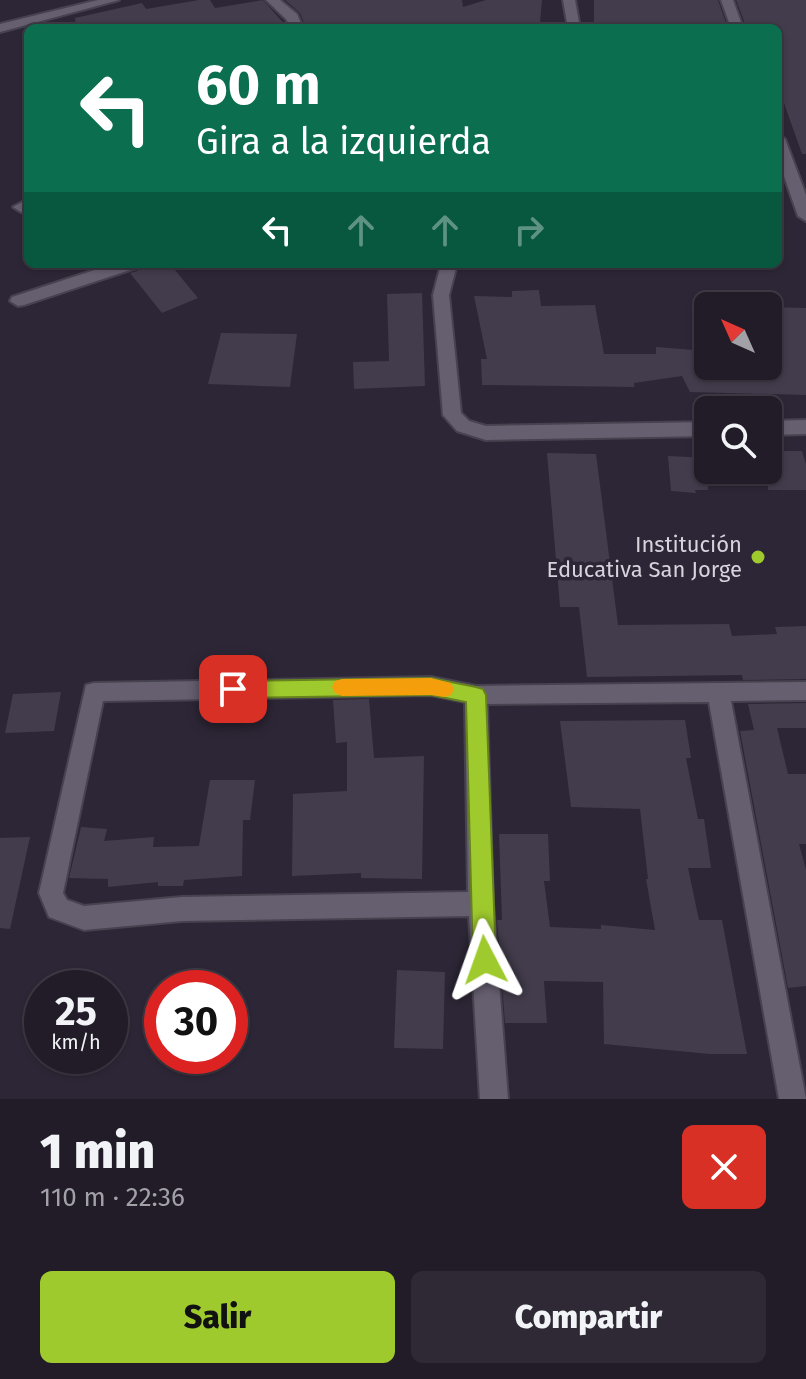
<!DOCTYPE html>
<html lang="es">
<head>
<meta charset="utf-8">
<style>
  body { margin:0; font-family:"Fira Sans",sans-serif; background:#2e2934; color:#f1f3f6; height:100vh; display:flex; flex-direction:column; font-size:30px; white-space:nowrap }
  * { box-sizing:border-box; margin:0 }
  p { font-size:26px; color:#a2a1a8 }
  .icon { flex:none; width:44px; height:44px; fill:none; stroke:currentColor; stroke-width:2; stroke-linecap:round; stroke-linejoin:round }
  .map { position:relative; height:1099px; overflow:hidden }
  .side { display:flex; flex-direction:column; background:#221c28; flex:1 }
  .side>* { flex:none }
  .top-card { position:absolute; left:24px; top:24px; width:758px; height:244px; border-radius:12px; box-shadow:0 2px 6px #0004,0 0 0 2px #3f3a45; background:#0b6e4f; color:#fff; overflow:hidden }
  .needle { width:52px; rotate:315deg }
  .fabs { position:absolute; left:694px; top:292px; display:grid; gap:16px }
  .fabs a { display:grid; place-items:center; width:88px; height:88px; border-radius:12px; background:#221c28; box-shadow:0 2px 6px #0004,0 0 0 2px #3f3a45; font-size:40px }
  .speed { position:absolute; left:24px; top:970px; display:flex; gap:16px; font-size:40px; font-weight:700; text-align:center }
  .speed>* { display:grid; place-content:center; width:104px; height:104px; border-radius:50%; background:#221c28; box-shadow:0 2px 6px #0004,0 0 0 2px #3f3a45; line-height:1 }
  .speed small { font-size:20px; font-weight:400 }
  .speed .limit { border:12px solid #d22; background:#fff; color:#111 }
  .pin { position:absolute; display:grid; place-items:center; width:68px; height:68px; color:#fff; margin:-34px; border-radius:16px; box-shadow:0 4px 12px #0006 }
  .me { position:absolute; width:88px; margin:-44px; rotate:356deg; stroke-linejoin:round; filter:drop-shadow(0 0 6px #0008) }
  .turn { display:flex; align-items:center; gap:28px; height:168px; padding:0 40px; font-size:36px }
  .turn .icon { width:104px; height:104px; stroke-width:2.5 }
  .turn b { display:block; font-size:56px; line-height:68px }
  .lanes { display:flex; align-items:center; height:76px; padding:0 40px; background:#0003; justify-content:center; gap:40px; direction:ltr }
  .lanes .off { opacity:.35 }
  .round { display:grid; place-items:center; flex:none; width:84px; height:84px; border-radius:12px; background:#2e2934 }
  .overview { display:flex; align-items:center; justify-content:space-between; height:136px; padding:0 40px }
  h1 { font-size:48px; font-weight:800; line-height:60px }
  .action { display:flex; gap:16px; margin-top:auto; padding:16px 40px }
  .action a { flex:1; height:92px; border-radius:12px; background:#9fca2d; color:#111; font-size:32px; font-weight:800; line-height:92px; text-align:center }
  .action a+a { background:#2e2934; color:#f1f3f6 }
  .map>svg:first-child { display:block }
  .building { fill:#433c4c }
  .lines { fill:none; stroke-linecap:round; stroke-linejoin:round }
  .street-casing { stroke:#47424f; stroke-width:4 }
  .street { fill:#665f70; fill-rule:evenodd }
  .route { fill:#9fca2d; stroke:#67831d; stroke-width:2 }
  .slow { fill:#f59e0b }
  .poi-dot { fill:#9fca2d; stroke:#2d2636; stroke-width:3 }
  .labels { text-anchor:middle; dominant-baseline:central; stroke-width:7; stroke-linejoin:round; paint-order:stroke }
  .poi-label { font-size:22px; fill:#d7d3dd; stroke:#2d2636; text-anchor:end }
</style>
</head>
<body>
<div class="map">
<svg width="806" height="1099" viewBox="0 0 806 1099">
  <rect width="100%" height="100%" fill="#2d2636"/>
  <g class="building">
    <path d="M199 0H210L215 8 263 0 288 28H76L75 18 142 3 146 9Z"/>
    <path d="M285 0H462L463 7 486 0H542L540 23H509L510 28H306L300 13Z"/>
    <path d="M594 0H718L727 26 594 28Z"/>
    <path d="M736 0H806V154H802L778 86V28L746 26Z"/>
    <path d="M141 264H170L198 298 162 313 130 273 137 271Z"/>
    <path d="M539 290 541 306 595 305 604 354H656V347L707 351 708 366H768V307L806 308V395L690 392 682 376 634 383V387L482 385 481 359H487L474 296 512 297V291Z"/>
    <path d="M422 293 425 386 354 389 353 362 389 361 387 294Z"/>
    <path d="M221 333 297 334 290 387 208 384Z"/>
    <path d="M768 451H802L806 464V490H768Z"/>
    <path d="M547 453 596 454 618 625 729 624 732 636 777 634 775 627 806 626V679L743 680 742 675 587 677 579 607H560Z"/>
    <path d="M668 456 708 458V490H695L696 493 671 491Z"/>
    <path d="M61 692 54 731 5 733 13 694Z"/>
    <path d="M369 699 374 758 424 756 422 879 361 878V873L292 876 293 794 347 791V742L336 743 333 700Z"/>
    <path d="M806 703V728H777L788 774H806V844H799L806 870V986L788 988 740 731 754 730 748 704Z"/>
    <path d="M685 720 691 758H686L698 819H704L711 868H688L699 920H722L747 1054H710L604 1044 603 982 544 981 547 1023H505L497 920H502L499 834H548L550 881H544L550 927 601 929V925L655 930 646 879H648L640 809 571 807 560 721Z"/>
    <path d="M210 780H255L250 820H243L242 876 184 880 183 886H158V882L108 887V879L69 878 81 827 107 829 104 841 154 837 153 847 199 846Z"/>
    <path d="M30 837 10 929 0 928V838Z"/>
    <path d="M397 970 445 972 443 1049 394 1048Z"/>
  </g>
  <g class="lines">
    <g class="street-casing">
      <g id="street">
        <path d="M98 0H119L0 32V24Z"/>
        <path d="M266 0H280L297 14 303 28H291L286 19Z"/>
        <path d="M563 0H575L580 28H568Z"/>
        <path d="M721 0H733L743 28H731Z"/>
        <path d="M778 135 785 139 806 195V221L798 216 778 159Z"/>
        <path d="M28 199V210L21 212 13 207Z"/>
        <path d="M113 264H138L136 268 24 305 18 306 10 301 12 297Z"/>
        <path d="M441 264H457L449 295 461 413 469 421 486 426 708 422V436L486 440 457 431 443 415 433 295Z"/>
        <path d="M806 420V434L768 435V421Z"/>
        <path d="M431 677 476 686 806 682V700L731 701 806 1099H779L709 702 487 704 493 904 508 1099H480L469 916 182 921 84 930 49 917 39 893 86 685 94 683ZM431 695 465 702 468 892 182 897 84 906 67 900 63 893 103 701Z"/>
      </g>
    </g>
    <use href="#street" class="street"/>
  </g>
  <path class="route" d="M431 678 476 687 483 689 486 695 496 960 493 968 485 971 476 968 473 960 466 702 431 695 233 698 226 695 223 689 226 683 233 681Z"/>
  <path class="slow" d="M431 678 451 683 454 689 451 695 444 697 431 695 342 696 335 693 332 687 335 681 342 679Z"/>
  <circle class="poi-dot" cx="758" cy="557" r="8"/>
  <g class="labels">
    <g class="poi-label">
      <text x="742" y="544">Institución<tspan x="742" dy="25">Educativa San Jorge</tspan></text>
    </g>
  </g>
</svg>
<div class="fabs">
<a><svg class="needle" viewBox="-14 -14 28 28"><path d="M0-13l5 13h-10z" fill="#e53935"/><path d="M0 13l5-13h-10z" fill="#a2a1a8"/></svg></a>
<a><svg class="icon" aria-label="search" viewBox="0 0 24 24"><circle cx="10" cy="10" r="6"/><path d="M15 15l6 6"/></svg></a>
</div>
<div class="speed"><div>25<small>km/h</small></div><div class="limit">30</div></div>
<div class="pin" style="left:233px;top:689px;background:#d93025"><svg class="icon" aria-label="arrive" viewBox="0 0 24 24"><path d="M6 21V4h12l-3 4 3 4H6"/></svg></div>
<svg class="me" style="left:485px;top:960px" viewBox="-20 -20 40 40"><path d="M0-17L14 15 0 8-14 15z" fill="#9fca2d" stroke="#fff" stroke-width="4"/></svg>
<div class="top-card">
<div class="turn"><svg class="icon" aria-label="left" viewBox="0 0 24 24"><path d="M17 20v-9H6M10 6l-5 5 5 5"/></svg><div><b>60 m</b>Gira a la izquierda</div></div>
<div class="lanes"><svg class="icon" aria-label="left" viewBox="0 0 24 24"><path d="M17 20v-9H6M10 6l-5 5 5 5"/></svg><svg class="icon off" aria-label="ahead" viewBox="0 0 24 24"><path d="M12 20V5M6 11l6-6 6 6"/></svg><svg class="icon off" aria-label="ahead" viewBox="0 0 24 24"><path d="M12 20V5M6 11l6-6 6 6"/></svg><svg class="icon off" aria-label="right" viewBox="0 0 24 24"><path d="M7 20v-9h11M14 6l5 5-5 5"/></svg></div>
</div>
</div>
<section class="side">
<div class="overview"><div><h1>1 min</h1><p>110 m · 22:36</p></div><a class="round" style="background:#d93025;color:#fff"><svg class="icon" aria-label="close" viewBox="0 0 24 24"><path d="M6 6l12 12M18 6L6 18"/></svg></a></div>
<div class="action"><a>Salir</a><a>Compartir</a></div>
</section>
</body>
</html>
